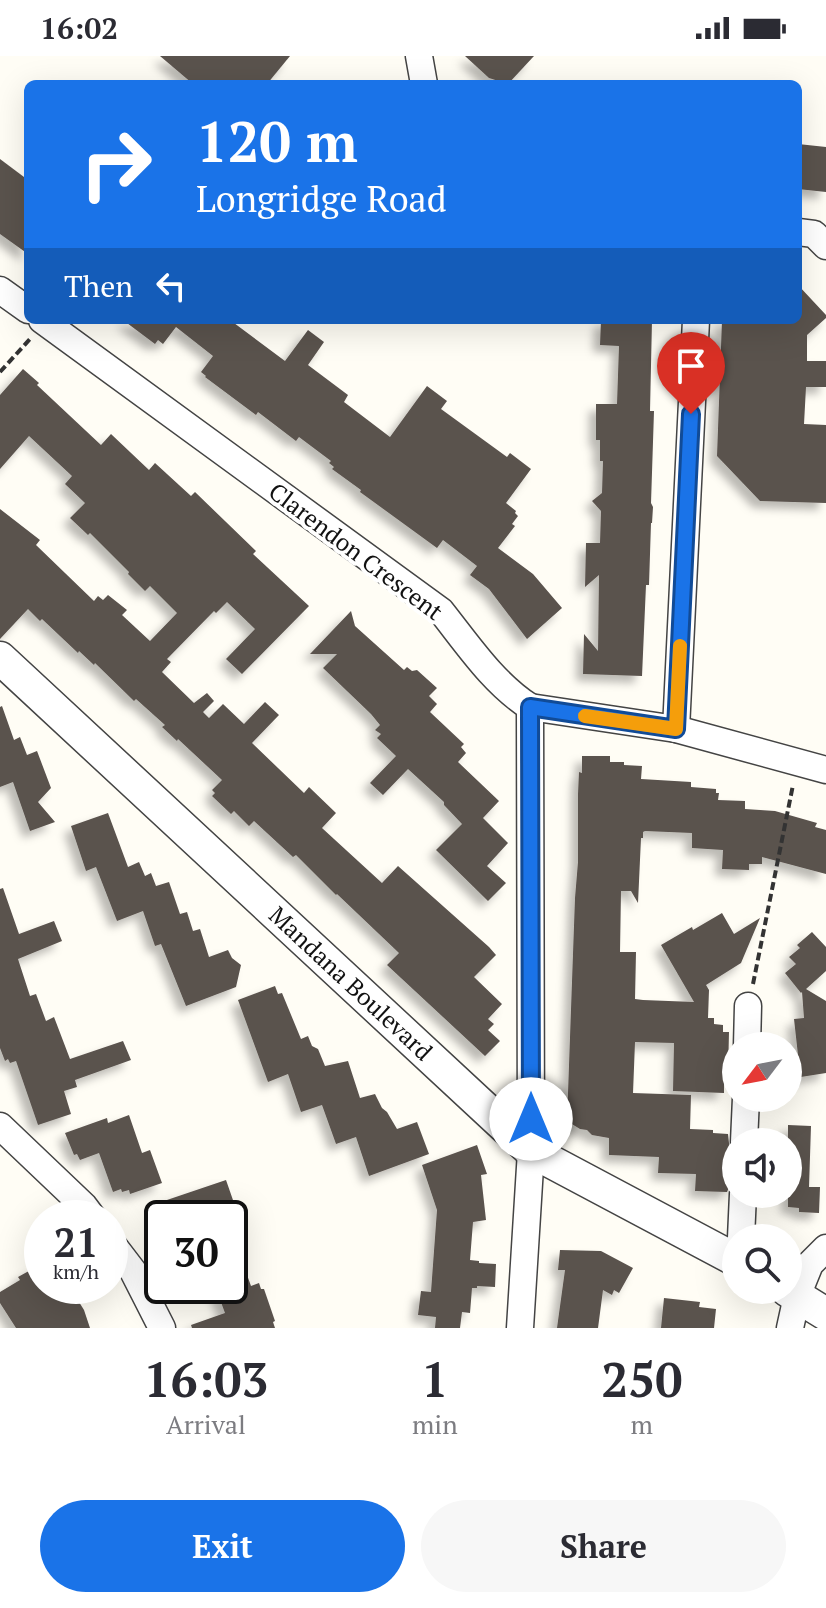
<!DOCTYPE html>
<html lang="en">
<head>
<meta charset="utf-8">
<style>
  body { margin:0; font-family:"PT Serif",serif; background:#f7f7f7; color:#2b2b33; height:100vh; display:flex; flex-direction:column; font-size:30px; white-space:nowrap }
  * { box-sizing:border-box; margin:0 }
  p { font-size:26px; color:#7c7c81 }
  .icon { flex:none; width:44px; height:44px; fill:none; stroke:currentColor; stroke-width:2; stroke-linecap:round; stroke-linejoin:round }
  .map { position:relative; height:1272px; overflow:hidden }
  .sheet { display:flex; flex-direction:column; background:#fff; flex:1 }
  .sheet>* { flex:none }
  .hud { position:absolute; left:24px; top:24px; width:778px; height:244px; border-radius:12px; box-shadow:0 8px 32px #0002; background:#1a73e8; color:#fff; overflow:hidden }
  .needle { width:52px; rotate:238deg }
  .fabs { position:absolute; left:722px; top:976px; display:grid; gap:16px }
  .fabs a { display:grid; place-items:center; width:80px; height:80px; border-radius:50%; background:#fff; box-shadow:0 8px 32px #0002; font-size:40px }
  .speed { position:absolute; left:24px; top:1144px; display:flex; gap:16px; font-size:40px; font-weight:700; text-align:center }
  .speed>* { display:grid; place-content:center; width:104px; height:104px; border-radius:50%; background:#fff; box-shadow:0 8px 32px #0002; line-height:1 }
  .speed small { font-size:20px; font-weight:400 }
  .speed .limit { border:4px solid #111; border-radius:12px; background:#fff; color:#111 }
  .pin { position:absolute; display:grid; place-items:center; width:68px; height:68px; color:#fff; margin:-82px -34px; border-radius:50% 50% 50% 0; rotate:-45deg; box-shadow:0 0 8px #0007 }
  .pin .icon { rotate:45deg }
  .me { position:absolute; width:88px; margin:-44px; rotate:0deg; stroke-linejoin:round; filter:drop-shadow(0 0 6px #0008) }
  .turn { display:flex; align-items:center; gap:28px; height:168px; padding:0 40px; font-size:36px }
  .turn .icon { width:104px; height:104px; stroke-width:2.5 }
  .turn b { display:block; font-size:56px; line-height:68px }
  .then { display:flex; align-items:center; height:76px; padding:0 40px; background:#0003; gap:16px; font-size:30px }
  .eta { display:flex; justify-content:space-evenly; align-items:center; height:136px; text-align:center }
  .eta b { font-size:48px; font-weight:600; line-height:56px }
  .button { display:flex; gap:16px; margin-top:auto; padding:16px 40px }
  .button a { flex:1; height:92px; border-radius:48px; background:#1a73e8; color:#fff; font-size:32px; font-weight:600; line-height:92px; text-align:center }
  .button a+a { background:#f7f7f7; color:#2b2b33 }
  .status { display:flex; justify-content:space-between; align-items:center; height:56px; padding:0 40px; background:#fff; direction:ltr }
  .status svg { height:22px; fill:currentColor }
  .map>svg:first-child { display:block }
  .building { fill:#5a524d; filter:url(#shadow) }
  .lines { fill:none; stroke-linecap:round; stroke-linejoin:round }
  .minor-casing { stroke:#444; stroke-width:29 }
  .tertiary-casing { stroke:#444; stroke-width:35 }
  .path { stroke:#333; stroke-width:4; stroke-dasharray:8 4; stroke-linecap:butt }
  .minor { stroke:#fff; stroke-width:26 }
  .tertiary { stroke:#fff; stroke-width:32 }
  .route-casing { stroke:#114b97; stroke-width:20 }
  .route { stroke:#1a73e8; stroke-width:14 }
  .slow { stroke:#f59e0b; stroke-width:14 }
  .labels { text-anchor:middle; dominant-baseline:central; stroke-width:8; stroke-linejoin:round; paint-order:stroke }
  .street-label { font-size:24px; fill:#111; stroke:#fff }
</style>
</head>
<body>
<div class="status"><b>16:02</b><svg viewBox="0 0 49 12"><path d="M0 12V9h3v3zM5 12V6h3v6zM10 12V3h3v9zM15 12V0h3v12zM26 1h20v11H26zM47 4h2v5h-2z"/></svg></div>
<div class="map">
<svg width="826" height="1272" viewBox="0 0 826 1272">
  <defs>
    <filter id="shadow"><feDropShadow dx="-7" dy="7" stdDeviation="4" flood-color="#0004"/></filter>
  </defs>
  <rect width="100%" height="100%" fill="#fffdf5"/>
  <g class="building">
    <path d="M160 0H290L267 28H193Z"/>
    <path d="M465 0H534L508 28 489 22Z"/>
    <path d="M798 88 826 91V136L798 133Z"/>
    <path d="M0 103 28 124V198L0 178Z"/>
    <path d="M798 229 826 259V262L807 279V305H826V331H806L804 368 826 369V447L760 445 717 400 722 264H798Z"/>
    <path d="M123 264H230L285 305 308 274 324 286 308 309 348 339 344 346 390 381 427 330 447 345 441 353 507 401 510 397 531 413 506 447 516 455 515 457 518 460 512 468 515 470 498 492 533 518 562 552 527 583 489 533 470 519 477 510 443 484 437 492 360 436 361 434 332 413 334 411 329 407 331 405 299 381 296 385 258 356 256 359 205 321 206 320 201 316 213 300 176 271 163 288 158 284 155 288Z"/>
    <path d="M601 264H652L650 355H654L651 447 653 451 652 467H651L649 529H646L642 620 583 618 584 578 598 595 599 519 585 531 586 487H600L601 455 592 445 602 437 603 405H600V384H596V348H617L619 290 600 289Z"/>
    <path d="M23 313 39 327 37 329 101 389 111 378 149 414 155 407 191 440 195 436 256 495 253 498 309 550 242 618 226 603 255 573 227 546 216 557 214 555 167 603 171 606 162 616 194 647 207 637 214 645 203 656 209 662 223 648 244 668 265 646 279 659 252 687 304 737 309 731 336 757 322 772 382 827 398 810 489 891 496 899 474 921 502 948 488 963 494 968 488 974 500 985 485 1000 387 909 399 897 337 838 336 839 296 799 293 801 254 765 249 770 234 755 231 758 212 740 215 737 212 734 222 724 178 683 177 685 162 671 165 669 136 643 134 645 95 607 94 609 79 595 78 597 42 563 40 565 28 553 0 583V453L40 484 36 489 94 545 98 540 103 544 108 539 127 554 122 559 150 585 177 557 150 530 145 535 128 518 129 516 90 477 88 479 70 462 85 447 65 428 72 420 29 380 0 413V339Z"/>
    <path d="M351 555 355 570 404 614 407 611 412 615 417 614 437 632 429 640 437 648 430 656 464 688 461 691 466 697 458 706 499 745 483 762 508 787 487 810 506 827 488 845 436 794 462 768 444 749V746L408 713 383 739 370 727 396 700 377 682 381 678 375 674 380 669 371 658 323 612 337 598H310Z"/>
    <path d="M2 650 14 684 20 681 27 699 37 695 51 732 38 746 55 766 30 775 13 726 0 731V651Z"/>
    <path d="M582 700H610V706H624V709L642 710 641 723 691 726V731L716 733V737H719L718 744 745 745V753L775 755 817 767 815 771 826 774V818L762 801V808H749V814L722 813 723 794 692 792V777L645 775 643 776V782H641L638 847 631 835H621L620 896H636L635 943 643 944 694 946 661 889 692 871 693 874 722 857 734 878 760 862 741 907 706 929 709 934 708 962H714V968L723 969V976H729L728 1017 727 1023H724V1037L673 1035 674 987 635 986 633 1037 691 1039 690 1073 713 1074V1077L728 1078 730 1096 736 1100V1124L730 1129 727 1136 695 1135 696 1118 658 1117 659 1101 609 1099V1082L592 1079 587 1074 580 1073 567 1065 575 842 578 806V738L579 716 582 717Z"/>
    <path d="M108 757 128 811 139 806 145 820 151 817 156 830 169 826 180 858 187 856 193 875 200 873 209 901 228 894 232 902 241 909 236 931 186 950 161 888 155 890 143 855 117 865 96 811 86 815 71 770Z"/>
    <path d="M3 832 19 878 54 865 62 885 18 903 30 940 36 938 46 965 54 961 70 1003 123 985 131 1004 75 1024 77 1031 64 1035 71 1058 38 1069 16 1005 10 1007 8 1003 5 1005 0 992V833Z"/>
    <path d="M812 876 826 891V915L806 933 826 945V1017L788 1023V1001L798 999 794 963 804 962 802 936 801 937 785 917 796 908 789 901 800 892 797 889Z"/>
    <path d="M275 930 278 938 282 937 301 983 308 980 312 990 318 993 325 1010 348 1005 360 1042 375 1038 382 1052 387 1056 397 1073 417 1066 429 1098 369 1120 356 1081 336 1088 322 1049 301 1056 288 1018 268 1026 238 944Z"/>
    <path d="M129 1059 142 1097 150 1094 162 1127 130 1138 129 1134 122 1136 121 1133 113 1136 99 1097 80 1104 77 1098 74 1099 65 1077 107 1062 108 1067Z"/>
    <path d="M788 1069 811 1070 809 1131H820L819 1157 799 1156V1152L788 1151Z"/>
    <path d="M477 1089 487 1118 481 1119 486 1164 473 1166 470 1204 479 1205V1207L496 1208 495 1231 477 1230V1232H472L470 1257 462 1256 460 1272H435L436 1261 418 1259 421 1235 431 1236 437 1154 422 1109Z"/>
    <path d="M226 1124 234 1147 225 1150 230 1162H166L161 1146Z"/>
    <path d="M230 1180H233L251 1230 259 1227 261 1233H264L275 1265 273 1266 275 1272H192L191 1269 225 1257 215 1230H230Z"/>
    <path d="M560 1194 601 1195 633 1212 619 1237 614 1234 612 1239 603 1234 598 1272H557L565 1214H558Z"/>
    <path d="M42 1210V1230H69L84 1254 90 1272H16L0 1247V1236L20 1224 18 1221 36 1211 37 1213Z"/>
    <path d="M664 1242 700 1246 699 1251 716 1253 714 1272H661Z"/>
  </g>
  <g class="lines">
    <g class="minor-casing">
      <g id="minor">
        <path d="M419 0 424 28"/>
        <path d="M798 176 814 178 826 190"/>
        <path d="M0 234 28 254"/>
        <path d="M42 264 441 555C468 589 493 627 530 651L531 1095 520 1272"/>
        <path d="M530 651 676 673 826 714"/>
        <path d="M676 673 696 264"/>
        <path d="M747 990 748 950"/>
        <path d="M0 1070 84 1150 93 1162"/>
        <path d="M744 1086 746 1042"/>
        <path d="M741 1182 743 1138"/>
        <path d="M110 1185 133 1215 162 1272"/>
        <path d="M790 1272 797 1240 810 1208 826 1192"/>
      </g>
    </g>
    <g class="tertiary-casing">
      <g id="tertiary">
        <path d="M0 602 531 1095 736 1204"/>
        <path d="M787 1234 826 1258"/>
      </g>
    </g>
    <g class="path">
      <path d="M0 316 30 283"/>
      <path d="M753 928 793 729"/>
    </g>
    <use href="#minor" class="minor"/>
    <use href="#tertiary" class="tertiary"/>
  </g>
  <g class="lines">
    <g class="route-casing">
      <path id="route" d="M531 1063 530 651 676 673 691 358"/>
    </g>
    <use href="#route" class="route"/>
    <path class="slow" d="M585 660 676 673 680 590"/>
  </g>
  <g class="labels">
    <g class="street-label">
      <text transform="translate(356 495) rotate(37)">Clarendon Crescent</text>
      <text transform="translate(351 927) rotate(43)">Mandana Boulevard</text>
    </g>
  </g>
</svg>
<div class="fabs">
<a><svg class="needle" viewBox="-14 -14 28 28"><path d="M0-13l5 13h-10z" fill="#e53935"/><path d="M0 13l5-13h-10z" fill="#7c7c81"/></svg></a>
<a><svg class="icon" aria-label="sound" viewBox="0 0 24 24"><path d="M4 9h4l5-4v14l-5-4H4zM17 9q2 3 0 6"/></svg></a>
<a><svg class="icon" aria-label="search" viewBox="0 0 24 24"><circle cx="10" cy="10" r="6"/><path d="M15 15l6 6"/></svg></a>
</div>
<div class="speed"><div>21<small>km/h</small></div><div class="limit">30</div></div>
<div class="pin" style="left:691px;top:358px;background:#d93025"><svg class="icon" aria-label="arrive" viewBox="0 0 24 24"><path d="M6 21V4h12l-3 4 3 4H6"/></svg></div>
<svg class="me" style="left:531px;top:1063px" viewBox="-20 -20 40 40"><circle r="19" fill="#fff"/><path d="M0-13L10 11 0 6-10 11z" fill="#1a73e8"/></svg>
<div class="hud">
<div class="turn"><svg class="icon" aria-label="right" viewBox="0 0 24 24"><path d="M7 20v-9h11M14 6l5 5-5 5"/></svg><div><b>120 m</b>Longridge Road</div></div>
<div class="then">Then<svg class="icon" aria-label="left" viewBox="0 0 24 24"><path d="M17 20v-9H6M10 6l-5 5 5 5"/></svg></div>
</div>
</div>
<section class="sheet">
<div class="eta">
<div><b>16:03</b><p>Arrival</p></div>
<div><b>1</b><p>min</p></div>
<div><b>250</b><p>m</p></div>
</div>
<div class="button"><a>Exit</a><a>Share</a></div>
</section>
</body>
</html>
